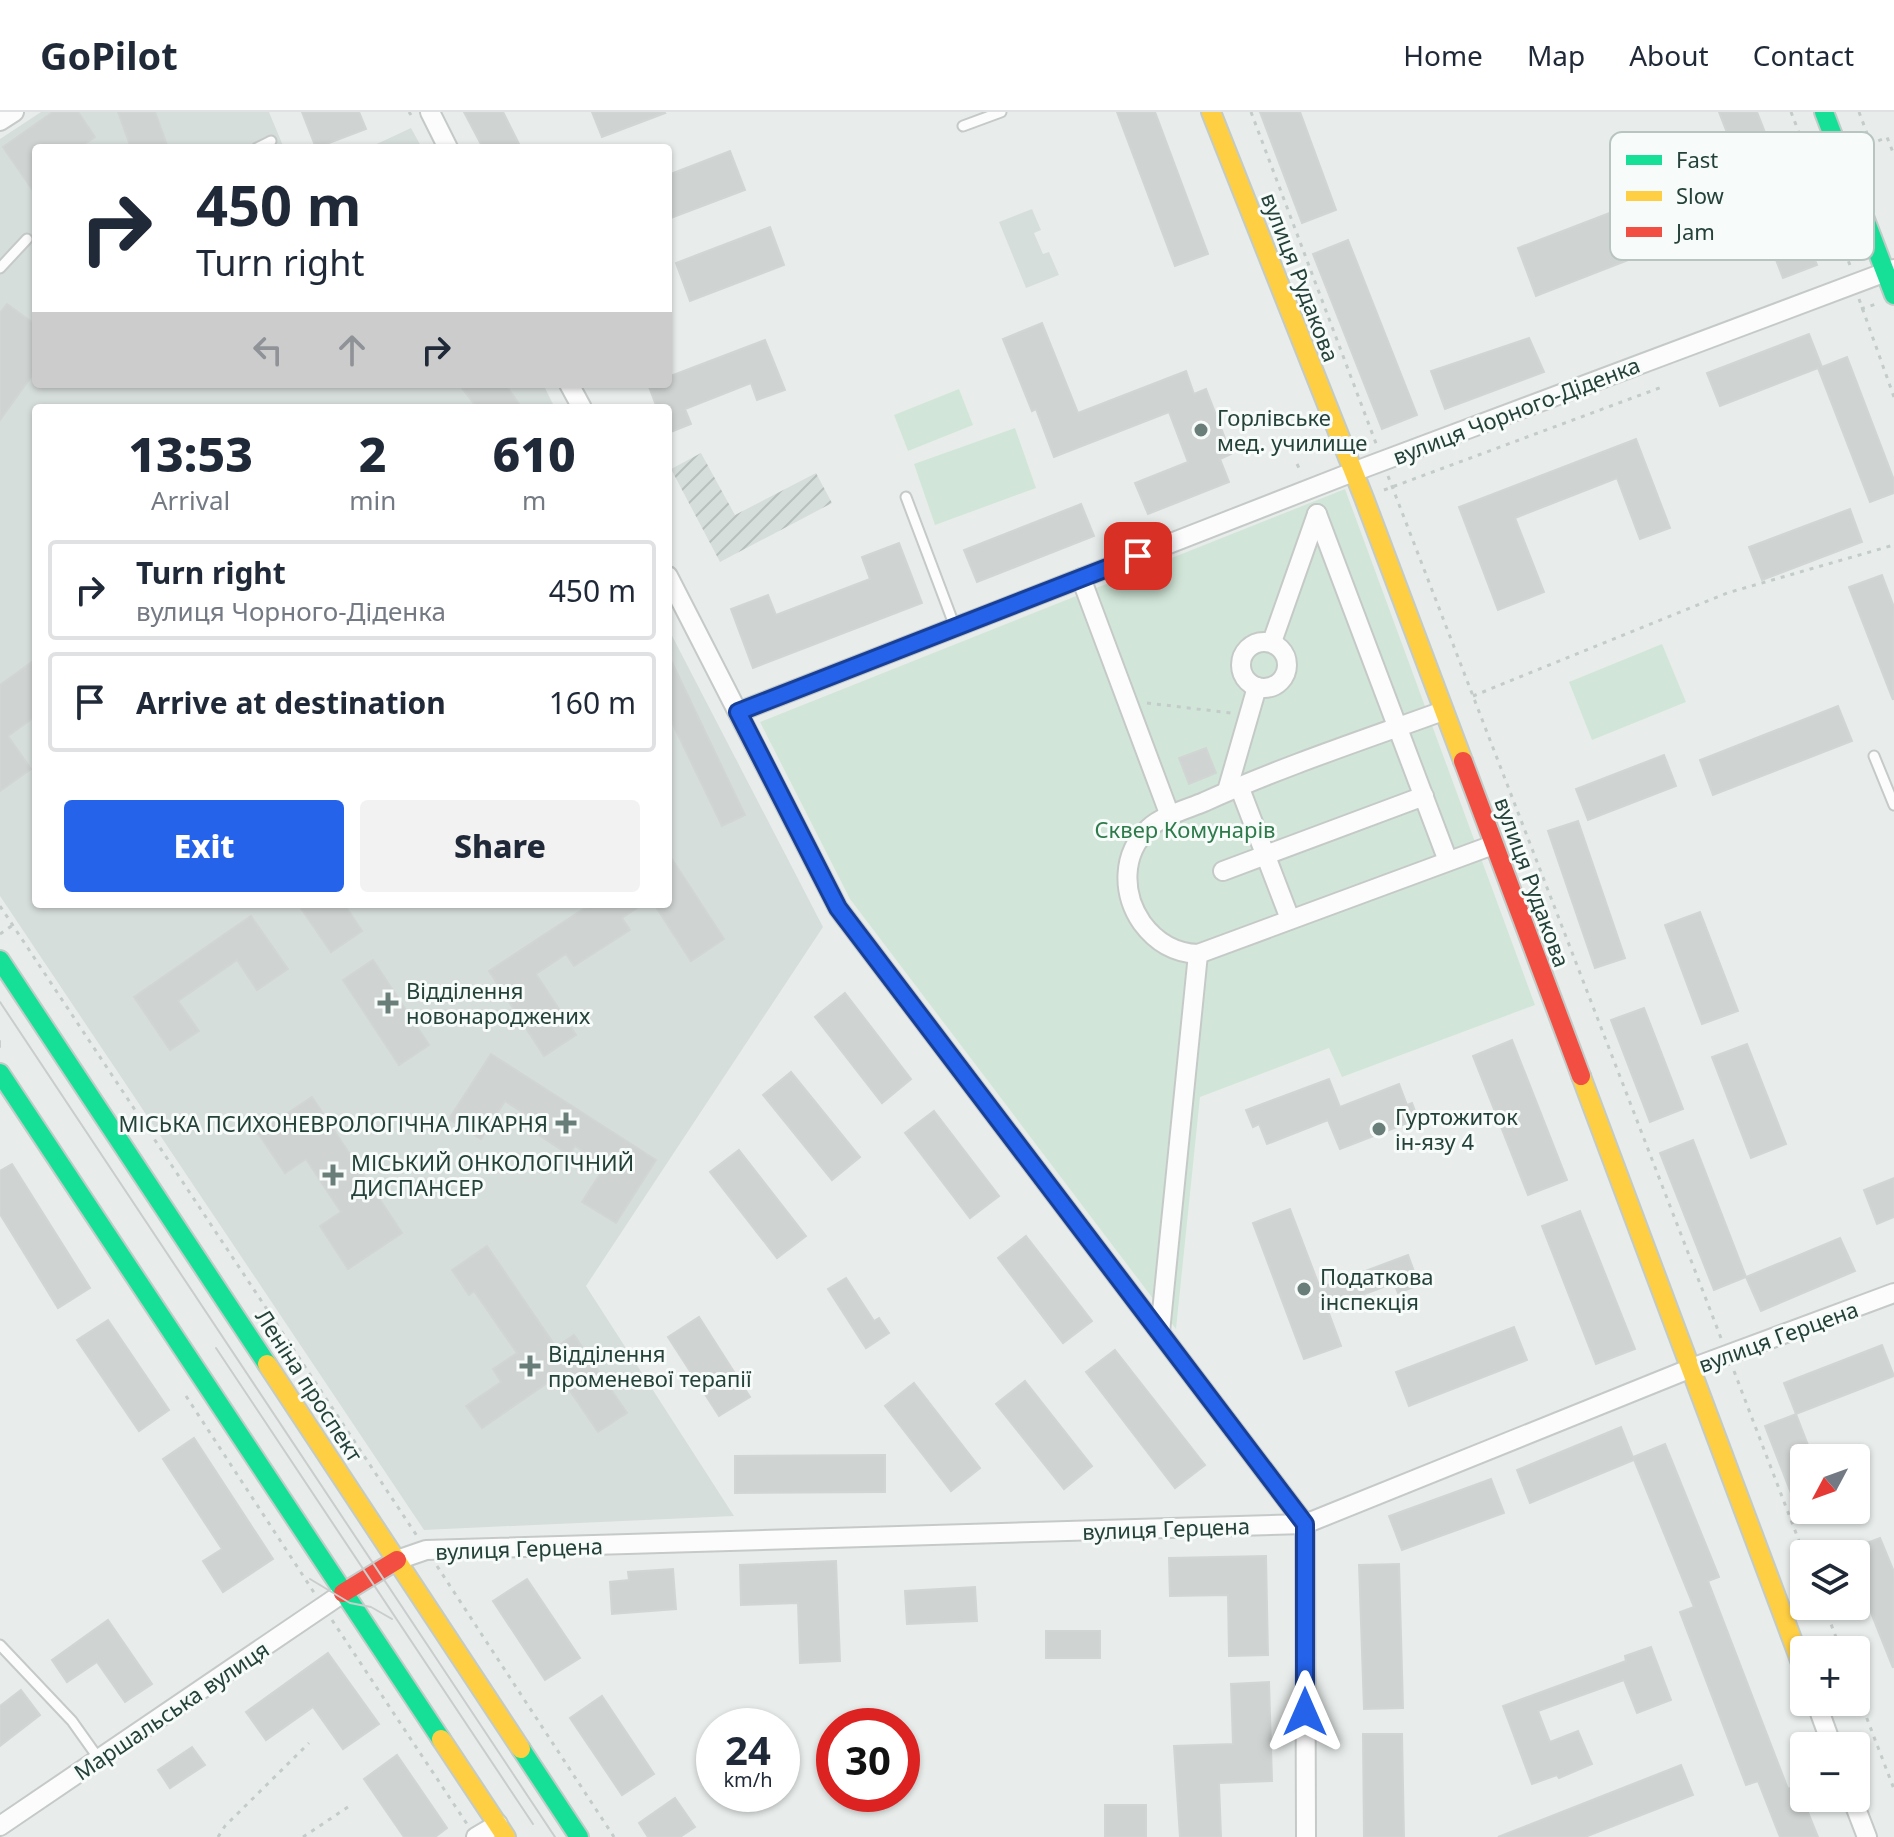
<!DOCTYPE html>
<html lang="en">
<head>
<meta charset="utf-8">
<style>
  body { margin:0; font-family:"Noto Sans",sans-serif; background:#f2f2f3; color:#1f2937; height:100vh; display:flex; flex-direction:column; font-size:30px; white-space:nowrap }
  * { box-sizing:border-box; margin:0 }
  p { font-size:26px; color:#747a83 }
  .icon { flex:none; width:44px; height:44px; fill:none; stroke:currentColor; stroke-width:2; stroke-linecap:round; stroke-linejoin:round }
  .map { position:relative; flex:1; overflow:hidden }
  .side { position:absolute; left:32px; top:292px; width:640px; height:504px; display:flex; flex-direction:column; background:#fff; border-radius:8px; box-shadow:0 2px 6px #0004 }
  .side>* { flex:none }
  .guide { position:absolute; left:32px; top:32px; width:640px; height:244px; border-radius:8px; box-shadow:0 2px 6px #0004; background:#fff; color:#1f2937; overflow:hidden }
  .needle { width:52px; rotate:229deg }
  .fabs { position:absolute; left:1790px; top:1332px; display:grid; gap:16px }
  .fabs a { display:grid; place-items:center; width:80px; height:80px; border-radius:8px; background:#fff; box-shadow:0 2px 6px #0004; font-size:40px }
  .speed { position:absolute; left:696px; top:1596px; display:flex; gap:16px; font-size:40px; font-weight:700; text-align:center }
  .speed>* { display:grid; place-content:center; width:104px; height:104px; border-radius:50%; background:#fff; box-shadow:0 2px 6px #0004; line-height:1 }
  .speed small { font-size:20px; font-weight:400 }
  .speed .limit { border:12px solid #d22; background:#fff; color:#111 }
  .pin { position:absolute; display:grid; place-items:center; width:68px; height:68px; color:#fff; margin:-34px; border-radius:16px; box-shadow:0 4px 12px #0006 }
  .me { position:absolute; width:88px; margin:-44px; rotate:0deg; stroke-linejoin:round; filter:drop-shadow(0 0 6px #0008) }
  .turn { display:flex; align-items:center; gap:28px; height:168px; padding:0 32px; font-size:36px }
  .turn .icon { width:104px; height:104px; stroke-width:2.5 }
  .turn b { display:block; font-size:56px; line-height:68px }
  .lanes { display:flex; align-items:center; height:76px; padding:0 32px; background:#0003; justify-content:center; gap:40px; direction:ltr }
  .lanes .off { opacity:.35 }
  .eta { display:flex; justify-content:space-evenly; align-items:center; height:136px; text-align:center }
  .eta b { font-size:48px; font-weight:800; line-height:56px }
  .cta { display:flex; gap:16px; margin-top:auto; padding:16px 32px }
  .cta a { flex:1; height:92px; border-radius:8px; background:#2563eb; color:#fff; font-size:32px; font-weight:800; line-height:92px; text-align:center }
  .cta a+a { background:#f2f2f3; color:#1f2937 }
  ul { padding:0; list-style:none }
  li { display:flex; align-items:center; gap:24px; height:100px; margin:0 16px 12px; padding:0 16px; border:4px solid #e0e1e3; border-radius:8px }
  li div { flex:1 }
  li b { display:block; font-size:30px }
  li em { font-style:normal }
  header { display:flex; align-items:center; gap:48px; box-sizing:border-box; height:112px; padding:0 40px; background:#fff; border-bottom:2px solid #e0e1e3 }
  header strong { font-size:38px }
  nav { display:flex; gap:44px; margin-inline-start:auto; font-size:28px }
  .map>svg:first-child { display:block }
  .built { fill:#d6dedb }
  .industrial { fill:url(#industrial-furrows) }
  .green { fill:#d1e6d8 }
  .building { fill:#cfd4d2; stroke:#d1d6d4; stroke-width:2 }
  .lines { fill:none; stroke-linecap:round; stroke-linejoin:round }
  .lane-casing { stroke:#c5cac8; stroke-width:13 }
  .street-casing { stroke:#c5cac8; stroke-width:22 }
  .fast-casing { stroke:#c3cbc8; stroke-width:22 }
  .slow-casing { stroke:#c3cbc8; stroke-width:22 }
  .jam-casing { stroke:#c3cbc8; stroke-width:22 }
  .path { stroke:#c3ccca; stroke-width:3; stroke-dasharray:4 6; stroke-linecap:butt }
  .lane { stroke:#fcfcfc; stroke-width:9 }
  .street { stroke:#fcfcfc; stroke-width:18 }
  .fast { stroke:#16e098; stroke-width:18 }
  .slow { stroke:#ffcf43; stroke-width:18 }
  .jam { stroke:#f24e42; stroke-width:18 }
  .tram { stroke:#c9cdcc; stroke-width:2 }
  .route-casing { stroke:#184099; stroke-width:20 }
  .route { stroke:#2563eb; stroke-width:14 }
  .poi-dot { fill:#697e78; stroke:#f7fbf9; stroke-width:3 }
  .labels { text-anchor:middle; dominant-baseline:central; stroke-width:6; stroke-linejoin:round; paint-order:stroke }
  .street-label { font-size:22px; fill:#24423a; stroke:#f7fbf9 }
  .poi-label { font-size:22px; fill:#24423a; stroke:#f7fbf9; text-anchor:start }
  .park-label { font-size:22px; fill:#2d7a4b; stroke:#f7fbf9 }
  .key { fill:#f7fbf9; stroke:#b8c4c0; stroke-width:2 }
  .key-label { font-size:22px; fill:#24423a }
</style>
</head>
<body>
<header>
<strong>GoPilot</strong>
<nav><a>Home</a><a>Map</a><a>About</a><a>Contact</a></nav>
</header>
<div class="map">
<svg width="1894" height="1725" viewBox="0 0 1894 1725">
  <defs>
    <pattern id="industrial-furrows" width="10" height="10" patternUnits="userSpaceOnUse" patternTransform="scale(2)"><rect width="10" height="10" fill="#d6dedb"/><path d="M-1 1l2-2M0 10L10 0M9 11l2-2" fill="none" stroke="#b8c0bd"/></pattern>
  </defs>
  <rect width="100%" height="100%" fill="#e8edeb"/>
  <g class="built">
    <path d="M41 0H269L284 36H36V272H543L555 296H36V792H668V516L823 815 586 1174 734 1404 424 1418 0 784V27Z"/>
    <path d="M411 16 422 36H368Z"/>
    <path d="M1032 97 1041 118 1034 121 1043 142 1049 140 1059 163 1026 176 999 110Z"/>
  </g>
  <path class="industrial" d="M701 341 735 403 816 361 832 391 720 450 671 357Z"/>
  <g class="green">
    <path d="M959 277 973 313 908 339 894 303Z"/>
    <path d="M1015 316 1036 376 935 413 914 352Z"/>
    <path d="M1345 377 1535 893 1342 965 1329 936 1200 985 1176 1217 850 787 760 610Z"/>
    <path d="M1662 532 1686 590 1592 628 1569 570Z"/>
  </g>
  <g class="building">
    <path d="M53 0H78L95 25 79 36H36V83L3 35Z"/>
    <path d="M118 0H155L167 33 159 36H131Z"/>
    <path d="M302 0H359L366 17 316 36Z"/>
    <path d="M464 0H503L521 36H483Z"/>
    <path d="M592 0H664L665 1 602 25Z"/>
    <path d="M1117 0H1155L1208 142 1175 154Z"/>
    <path d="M1260 0H1300L1336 98 1302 111Z"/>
    <path d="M1719 0H1757L1817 153 1783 166Z"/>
    <path d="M730 39 745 78 668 107V63Z"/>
    <path d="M1612 100 1631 147 1536 184 1518 136Z"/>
    <path d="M770 115 784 153 690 189 676 151Z"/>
    <path d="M1348 128 1417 303 1382 317 1313 142Z"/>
    <path d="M7 192 36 213V258L0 308V201Z"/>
    <path d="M1042 211 1078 301 1186 259 1194 282 1206 277 1231 342 1220 347 1229 370 1148 402 1135 371 1188 350 1169 300 1054 345 1036 297 1032 299 1003 227Z"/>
    <path d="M1809 222 1822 255 1847 245 1894 368V381L1870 390 1818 256 1720 294 1707 261Z"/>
    <path d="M1529 226 1544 260 1445 297 1431 259Z"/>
    <path d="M765 228 785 278 757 288 751 271 685 297 691 312 668 321V296H657L648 272H668V265Z"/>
    <path d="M459 272H505L522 296H477Z"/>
    <path d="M1636 327 1670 416 1640 427 1617 366 1515 406 1544 480 1498 498 1459 395Z"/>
    <path d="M1081 392 1094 424 977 470 964 438Z"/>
    <path d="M1850 397 1862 430 1762 468 1749 435Z"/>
    <path d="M899 431 922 491 753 556 731 497 768 483 776 503 870 467 862 445Z"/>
    <path d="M1882 463 1894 495 1893 588 1849 475Z"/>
    <path d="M668 542 745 703 722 714 668 602Z"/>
    <path d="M36 547V604L8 624 31 657 0 679V573Z"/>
    <path d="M1838 594 1852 629 1713 683 1700 648Z"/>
    <path d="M1206 636 1216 661 1189 672 1179 646Z"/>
    <path d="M1664 643 1676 674 1588 708 1576 677Z"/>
    <path d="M1578 709 1625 846 1595 856 1548 719Z"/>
    <path d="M668 741 724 827 691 849 654 792H668Z"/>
    <path d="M298 792H344L362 819 331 840Z"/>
    <path d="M591 792H643L622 806 630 818 574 854 566 842 536 862 576 923 544 944 489 859Z"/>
    <path d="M1700 800 1738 899 1702 912 1665 813Z"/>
    <path d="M251 804 288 857 257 878 237 848 178 889 199 919 170 938 134 885Z"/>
    <path d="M373 848 429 933 399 953 343 868Z"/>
    <path d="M845 881 911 967 882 991 815 905Z"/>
    <path d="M1644 896 1683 997 1650 1010 1611 908Z"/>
    <path d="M1512 928 1567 1068 1528 1083 1473 944Z"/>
    <path d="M1747 932 1786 1032 1751 1046 1712 945Z"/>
    <path d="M491 942 656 1048 616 1111 582 1090 605 1054 575 1034 569 1043 530 1017 536 1009 505 989 481 1027 449 1007Z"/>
    <path d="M791 960 860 1045 832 1068 763 983Z"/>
    <path d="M1329 967 1340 995 1399 972 1407 993 1412 991 1418 1007 1340 1037 1328 1008 1267 1032 1259 1012 1253 1015 1246 998Z"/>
    <path d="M312 985 402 1121 348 1157 320 1114 341 1100 306 1047 285 1061 258 1021Z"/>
    <path d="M934 999 999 1084 970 1106 905 1021Z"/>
    <path d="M1693 1028 1746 1165 1714 1178 1660 1041Z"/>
    <path d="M739 1038 806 1124 777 1146 710 1060Z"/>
    <path d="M12 1052 90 1176 58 1196 0 1102V1059Z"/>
    <path d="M1894 1066V1105L1877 1112 1864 1078Z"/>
    <path d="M1290 1097 1320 1176 1408 1143 1419 1173 1398 1181 1394 1171 1327 1196 1341 1234 1304 1247 1253 1111Z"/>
    <path d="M1580 1099 1635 1237 1596 1252 1542 1114Z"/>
    <path d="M1026 1124 1092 1209 1063 1231 998 1146Z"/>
    <path d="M1840 1126 1855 1159 1761 1199 1746 1165Z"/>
    <path d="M487 1134 556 1235 574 1223 627 1301 598 1320 559 1263 482 1316 466 1294 501 1270 493 1257 517 1241 474 1179 469 1183 452 1158Z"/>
    <path d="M846 1166 874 1209 879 1206 889 1221 866 1236 828 1177Z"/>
    <path d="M699 1205 750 1285 719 1304 668 1225Z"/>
    <path d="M108 1208 169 1298 139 1319 77 1228Z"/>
    <path d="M1514 1215 1527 1248 1409 1294 1396 1260Z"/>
    <path d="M1882 1233 1894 1264 1796 1302 1784 1271Z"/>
    <path d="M1115 1238 1205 1353 1175 1376 1086 1260Z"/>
    <path d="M1025 1269 1092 1354 1064 1377 996 1292Z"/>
    <path d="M914 1271 980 1356 951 1379 885 1294Z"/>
    <path d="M1796 1302 1813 1346H1804L1803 1412 1765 1314Z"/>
    <path d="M1621 1315 1634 1348 1530 1391 1517 1358Z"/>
    <path d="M194 1326 273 1447 223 1480 203 1449 222 1437 163 1347Z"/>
    <path d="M1665 1332 1719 1465 1708 1469 1788 1677 1797 1673 1818 1725H1780L1758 1669 1746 1673 1680 1500 1694 1495 1633 1345Z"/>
    <path d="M885 1343V1380L735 1381V1344Z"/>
    <path d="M1491 1367 1504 1401 1402 1438 1389 1404Z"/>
    <path d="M1880 1426 1894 1460 1893 1556 1856 1463V1435Z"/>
    <path d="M1266 1444 1268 1543 1229 1544 1228 1483 1170 1484 1169 1446Z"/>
    <path d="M836 1449 840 1549 800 1551 798 1491 741 1493 740 1453Z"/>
    <path d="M1399 1452 1403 1596 1364 1597 1359 1453Z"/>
    <path d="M673 1457 676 1497 612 1502 610 1470 629 1468 628 1460Z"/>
    <path d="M527 1467 580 1546 545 1568 493 1489Z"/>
    <path d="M975 1475 977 1509 907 1512 905 1479Z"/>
    <path d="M108 1508 152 1572 125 1590 97 1550 67 1570 52 1548Z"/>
    <rect x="1046" y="1519" width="54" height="27"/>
    <path d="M1651 1535 1671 1588 1637 1601 1624 1568 1538 1599 1550 1630 1578 1619 1592 1652 1559 1666 1557 1663 1532 1672 1503 1594 1626 1549 1625 1544Z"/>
    <path d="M328 1541 379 1612 343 1637 313 1595 266 1628 246 1600Z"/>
    <path d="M1269 1570 1272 1669 1219 1671 1221 1725H1180L1174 1634 1233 1632 1231 1572Z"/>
    <path d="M21 1578 40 1603 0 1634V1594Z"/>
    <path d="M602 1584 654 1662 622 1683 570 1606Z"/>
    <path d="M1363 1622H1402L1404 1725H1364Z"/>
    <path d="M192 1635 205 1653 170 1676 158 1658Z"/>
    <path d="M397 1643 447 1716 435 1725H404L364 1667Z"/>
    <path d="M1681 1653 1693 1683 1585 1725H1498Z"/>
    <path d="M675 1686 695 1715 680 1725H648L639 1711Z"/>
    <rect x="1105" y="1693" width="41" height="32"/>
  </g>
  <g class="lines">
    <g class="lane-casing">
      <g id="lane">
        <path d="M963 14 1001 0"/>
        <path d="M257 36 271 29"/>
        <path d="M0 156 27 127"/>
        <path d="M906 385 955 515"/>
        <path d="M1874 644 1894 693"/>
        <path d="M0 1533 72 1609 99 1647"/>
      </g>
    </g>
    <g class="street-casing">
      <g id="street">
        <path d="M430 0 448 36"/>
        <path d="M0 9 14 0"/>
        <path d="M569 272 582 296"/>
        <path d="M1317 402 1448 749"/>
        <path d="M668 464 838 796 1305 1412 1306 1725"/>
        <path d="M1081 466 1170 704"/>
        <circle cx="1264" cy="553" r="23"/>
        <path d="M1272 530 1317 402"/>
        <path d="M1443 599C1363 628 1281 655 1204 690 1187 697 1162 704 1149 716 1121 742 1122 782 1142 811 1156 830 1174 841 1198 842L1493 733"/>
        <path d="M738 600 1353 360 1894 157"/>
        <path d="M1239 674 1290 807"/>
        <path d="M1227 679 1257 575"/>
        <path d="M1223 759 1424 684"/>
        <path d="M1160 1220 1198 842"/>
        <path d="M397 1448 426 1438 1305 1412 1689 1257 1894 1181"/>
        <path d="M1816 1590 1832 1634"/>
        <path d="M1852 1686 1867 1725"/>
        <path d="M0 1714 343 1481"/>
        <path d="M476 1725 498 1712"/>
      </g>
    </g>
    <g class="fast-casing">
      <g id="fast">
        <path d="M1824 0 1894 183"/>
        <path d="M0 848 267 1252"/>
        <path d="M0 961 441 1627"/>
        <path d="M521 1637 579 1725"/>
      </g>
    </g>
    <g class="slow-casing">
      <g id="slow">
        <path d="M1211 0 1364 386 1463 649"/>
        <path d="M1581 964 1804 1559"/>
        <path d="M267 1252 521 1637"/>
        <path d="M441 1627 506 1725"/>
      </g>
    </g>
    <g class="jam-casing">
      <g id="jam">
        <path d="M1463 649 1581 964"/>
        <path d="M343 1481 397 1448"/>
      </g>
    </g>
    <g class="path">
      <path d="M409 0 411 3"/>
      <path d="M1251 0 1377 334"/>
      <path d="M1791 0 1851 156"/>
      <path d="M1859 0 1871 32"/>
      <path d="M1860 37 1887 25 1894 43"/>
      <path d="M1859 187 1894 285"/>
      <path d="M1861 197 1876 192"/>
      <path d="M1297 352 1301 360"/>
      <path d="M1388 364 1721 1226"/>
      <path d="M1384 378 1662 275"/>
      <path d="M1473 584 1727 481 1894 433"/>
      <path d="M1147 591 1231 601"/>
      <path d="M0 794 417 1424"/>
      <path d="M0 822 13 813"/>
      <path d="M1734 1259 1804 1442"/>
      <path d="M186 1284 315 1482"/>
      <path d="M437 1454 614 1725"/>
      <path d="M1824 1494 1841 1538"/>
      <path d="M332 1508 467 1712"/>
      <path d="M1856 1578 1894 1677"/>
      <path d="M218 1725 225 1714 309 1631"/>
      <path d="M303 1725 348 1695"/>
    </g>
    <use href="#lane" class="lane"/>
    <use href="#street" class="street"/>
    <use href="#fast" class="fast"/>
    <use href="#slow" class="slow"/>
    <use href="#jam" class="jam"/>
    <g class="tram">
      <path d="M0 890 555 1725"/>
      <path d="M0 929V935"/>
      <path d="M216 1236 533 1712"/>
      <path d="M310 1467 350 1491 371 1495 392 1507"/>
    </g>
  </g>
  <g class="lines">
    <g class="route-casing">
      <path id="route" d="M1138 444 738 600 838 796 1305 1412V1600"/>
    </g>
    <use href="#route" class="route"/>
  </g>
  <g class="poi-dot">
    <circle cx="1201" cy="318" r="8"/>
    <path d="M384 879h8v8h8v8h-8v8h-8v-8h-8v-8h8z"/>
    <path d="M562 999h8v8h8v8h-8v8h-8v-8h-8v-8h8z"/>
    <circle cx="1379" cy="1017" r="8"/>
    <path d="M329 1051h8v8h8v8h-8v8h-8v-8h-8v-8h8z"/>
    <circle cx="1304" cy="1177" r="8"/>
    <path d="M526 1242h8v8h8v8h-8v8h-8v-8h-8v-8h8z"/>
  </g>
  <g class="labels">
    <g class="street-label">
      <text transform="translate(1301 165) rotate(69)">вулиця Рудакова</text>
      <text transform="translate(1516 298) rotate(-21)">вулиця Чорного-Діденка</text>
      <text transform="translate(1533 770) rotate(70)">вулиця Рудакова</text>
      <text transform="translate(1778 1224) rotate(-20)">вулиця Герцена</text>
      <text transform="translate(310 1273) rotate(57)">Леніна проспект</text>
      <text transform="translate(1166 1416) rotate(-2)">вулиця Герцена</text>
      <text transform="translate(519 1436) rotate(-2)">вулиця Герцена</text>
      <text transform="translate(171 1598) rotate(-34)">Маршальська вулиця</text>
    </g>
    <g class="poi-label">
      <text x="1217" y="305">Горлівське<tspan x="1217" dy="25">мед. училище</tspan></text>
      <text x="406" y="878">Відділення<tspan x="406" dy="25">новонароджених</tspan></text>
      <text x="1395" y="1004">Гуртожиток<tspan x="1395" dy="25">ін-язу 4</tspan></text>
      <text x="548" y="1011" text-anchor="end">МІСЬКА ПСИХОНЕВРОЛОГІЧНА ЛІКАРНЯ</text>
      <text x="351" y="1050">МІСЬКИЙ ОНКОЛОГІЧНИЙ<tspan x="351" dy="25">ДИСПАНСЕР</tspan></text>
      <text x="1320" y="1164">Податкова<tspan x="1320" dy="25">інспекція</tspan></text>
      <text x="548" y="1241">Відділення<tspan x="548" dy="25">променевої терапії</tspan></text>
    </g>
    <g class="park-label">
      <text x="1185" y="717">Сквер Комунарів</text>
    </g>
  </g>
  <rect x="1610" y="20" width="264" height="128" rx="12" class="key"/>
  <rect x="1626" y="43" width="36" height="10" fill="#16e098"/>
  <rect x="1626" y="79" width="36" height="10" fill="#ffcf43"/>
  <rect x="1626" y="115" width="36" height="10" fill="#f24e42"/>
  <g class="key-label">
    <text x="1676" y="56">Fast</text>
    <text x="1676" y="92">Slow</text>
    <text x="1676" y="128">Jam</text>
  </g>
</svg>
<div class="fabs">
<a><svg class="needle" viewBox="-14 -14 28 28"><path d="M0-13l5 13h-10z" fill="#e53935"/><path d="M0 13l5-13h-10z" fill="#747a83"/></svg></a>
<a><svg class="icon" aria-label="layers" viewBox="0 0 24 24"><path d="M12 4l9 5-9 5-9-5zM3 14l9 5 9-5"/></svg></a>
<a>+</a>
<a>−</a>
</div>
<div class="speed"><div>24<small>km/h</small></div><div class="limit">30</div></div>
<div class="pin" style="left:1138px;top:444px;background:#d93025"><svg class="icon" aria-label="arrive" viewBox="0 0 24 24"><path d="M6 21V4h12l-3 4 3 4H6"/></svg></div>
<svg class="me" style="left:1305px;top:1600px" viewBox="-20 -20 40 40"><path d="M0-17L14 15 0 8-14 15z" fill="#2563eb" stroke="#fff" stroke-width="4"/></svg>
<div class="guide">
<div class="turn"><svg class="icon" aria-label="right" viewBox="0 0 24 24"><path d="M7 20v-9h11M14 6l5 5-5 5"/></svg><div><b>450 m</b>Turn right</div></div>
<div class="lanes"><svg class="icon off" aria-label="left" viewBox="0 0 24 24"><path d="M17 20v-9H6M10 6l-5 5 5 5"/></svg><svg class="icon off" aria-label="ahead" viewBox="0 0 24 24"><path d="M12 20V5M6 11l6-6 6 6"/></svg><svg class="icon" aria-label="right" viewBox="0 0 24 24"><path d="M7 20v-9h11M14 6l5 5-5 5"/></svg></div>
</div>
<section class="side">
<div class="eta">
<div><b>13:53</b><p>Arrival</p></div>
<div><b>2</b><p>min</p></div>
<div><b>610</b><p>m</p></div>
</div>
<ul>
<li><svg class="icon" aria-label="right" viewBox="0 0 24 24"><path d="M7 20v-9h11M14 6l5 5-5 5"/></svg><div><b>Turn right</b><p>вулиця Чорного-Діденка</p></div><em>450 m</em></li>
<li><svg class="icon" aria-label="arrive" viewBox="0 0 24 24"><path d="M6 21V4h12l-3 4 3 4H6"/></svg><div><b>Arrive at destination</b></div><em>160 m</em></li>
</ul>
<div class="cta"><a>Exit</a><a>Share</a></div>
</section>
</div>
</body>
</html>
